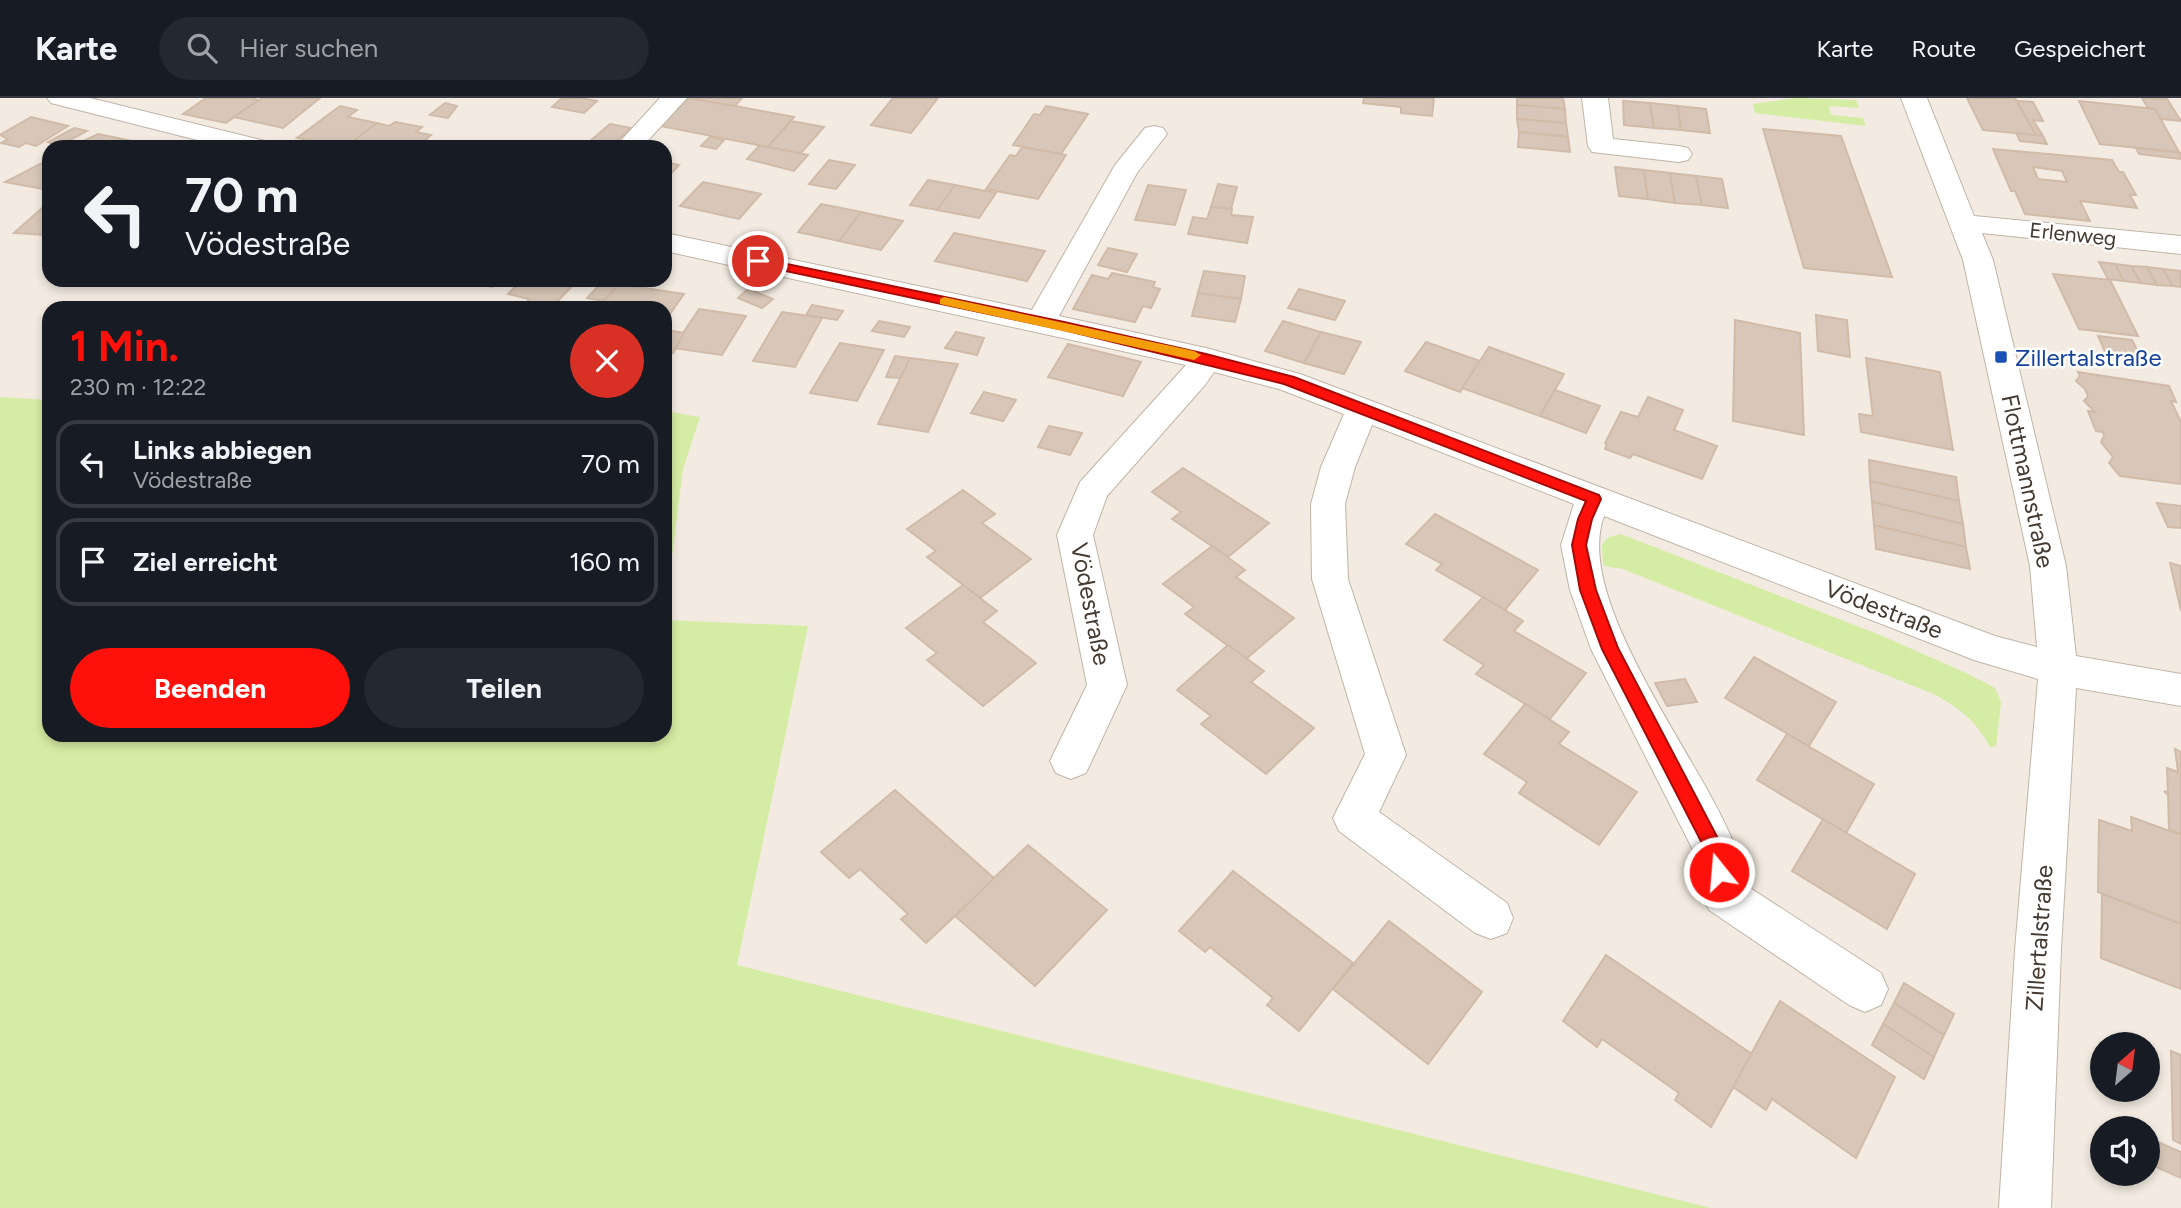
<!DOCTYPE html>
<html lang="de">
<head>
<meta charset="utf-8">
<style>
  body { margin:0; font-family:Figtree,sans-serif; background:#242831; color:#f1f3f6; height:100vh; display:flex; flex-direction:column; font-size:26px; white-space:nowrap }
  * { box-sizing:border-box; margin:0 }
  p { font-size:23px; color:#9ea1a6 }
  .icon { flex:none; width:38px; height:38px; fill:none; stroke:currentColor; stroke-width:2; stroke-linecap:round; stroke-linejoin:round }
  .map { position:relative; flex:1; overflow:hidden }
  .sheet { position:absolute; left:42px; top:203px; width:630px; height:441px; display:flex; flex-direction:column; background:#171b24; border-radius:21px; box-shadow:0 4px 10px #0003 }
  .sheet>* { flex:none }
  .hud { position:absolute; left:42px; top:42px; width:630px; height:147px; border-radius:21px; box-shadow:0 4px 10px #0003; background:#171b24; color:#f1f3f6; overflow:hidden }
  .needle { width:46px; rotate:28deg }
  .fabs { position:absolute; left:2090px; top:934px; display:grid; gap:14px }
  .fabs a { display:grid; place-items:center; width:70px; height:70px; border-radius:50%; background:#171b24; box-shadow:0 4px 10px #0003; font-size:35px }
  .pin { position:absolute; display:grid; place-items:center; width:60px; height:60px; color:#fff; margin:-30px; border:4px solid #fff; border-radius:50%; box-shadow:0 2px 7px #0007 }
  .me { position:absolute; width:77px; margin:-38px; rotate:343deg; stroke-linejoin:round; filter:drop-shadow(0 0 5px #0008) }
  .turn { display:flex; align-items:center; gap:24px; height:147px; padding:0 28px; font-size:32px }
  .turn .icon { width:91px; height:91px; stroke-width:2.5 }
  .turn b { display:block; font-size:49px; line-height:60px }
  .round { display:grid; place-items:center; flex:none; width:74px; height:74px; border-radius:37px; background:#242831 }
  .head { display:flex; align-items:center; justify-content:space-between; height:119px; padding:0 28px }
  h1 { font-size:42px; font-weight:700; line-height:52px; color:#ff110b }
  .button { display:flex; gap:14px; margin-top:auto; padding:14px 28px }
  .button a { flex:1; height:80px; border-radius:42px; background:#ff110b; color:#fff; font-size:28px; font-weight:700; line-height:80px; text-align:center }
  .button a+a { background:#242831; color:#f1f3f6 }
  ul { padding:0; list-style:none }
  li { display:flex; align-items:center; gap:21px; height:88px; margin:0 14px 10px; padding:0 14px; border:4px solid #363941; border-radius:21px }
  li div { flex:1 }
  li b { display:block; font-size:26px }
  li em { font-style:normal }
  header { display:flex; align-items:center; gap:42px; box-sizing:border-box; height:98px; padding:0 35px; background:#171b24; border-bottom:2px solid #363941 }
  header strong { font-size:33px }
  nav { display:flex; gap:38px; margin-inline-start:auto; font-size:24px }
  .search { width:490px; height:63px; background:#242831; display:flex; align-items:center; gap:18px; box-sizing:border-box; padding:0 24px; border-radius:38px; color:#9ea1a6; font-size:26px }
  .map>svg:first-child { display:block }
  .green { fill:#d5eca4 }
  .building { fill:#d8c7b8; stroke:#d1bba8; stroke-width:2; fill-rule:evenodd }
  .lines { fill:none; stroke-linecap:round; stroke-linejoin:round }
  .minor-casing { stroke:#c1b4a6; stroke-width:2 }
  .minor { fill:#fff; fill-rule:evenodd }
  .route { fill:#ff110b; stroke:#a60b07; stroke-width:2 }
  .slow { fill:#f59e0b }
  .transit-dot { fill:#1a4fb4; stroke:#fff; stroke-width:2.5 }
  .labels { text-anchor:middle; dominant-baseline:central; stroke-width:5; stroke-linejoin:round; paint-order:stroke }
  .far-street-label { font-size:21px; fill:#443a31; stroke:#fff }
  .transit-label { font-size:24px; fill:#164399; stroke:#fff; text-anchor:start }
  .street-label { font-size:24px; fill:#443a31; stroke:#fff }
</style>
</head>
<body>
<header>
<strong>Karte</strong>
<div class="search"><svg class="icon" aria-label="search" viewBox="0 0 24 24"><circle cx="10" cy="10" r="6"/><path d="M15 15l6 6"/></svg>Hier suchen</div>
<nav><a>Karte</a><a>Route</a><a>Gespeichert</a></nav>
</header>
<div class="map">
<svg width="2181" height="1110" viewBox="0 0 2181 1110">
  <rect width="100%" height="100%" fill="#f3ebe1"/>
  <g class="green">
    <path d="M1796 0 1856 2 1859 10 1829 8 1831 17 1863 20 1866 28 1755 15 1753 6Z"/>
    <path d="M0 299 49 302V637H665V522L808 528 737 867 1711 1110H0Z"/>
    <path d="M665 313 700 319 683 371 665 514Z"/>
    <path d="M1621 436 1880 537 1964 574 1995 590 2001 604 1996 649H1990C1977 624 1957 607 1931 595L1623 471 1603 468 1602 446 1609 439Z"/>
  </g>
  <g class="building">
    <path d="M206 0H250L259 2 226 25 183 16Z"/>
    <path d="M262 0H320L283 30 234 19Z"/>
    <path d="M562 0H580L597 3 584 15 552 9Z"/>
    <path d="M688 0 735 8 794 19 768 49 660 28Z"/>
    <path d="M688 0H742L735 8Z"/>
    <path d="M893 0H938L911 35 871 27Z"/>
    <path d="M1364 0H1434L1432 18 1401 15V9L1363 5Z"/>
    <path d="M1517 0H1563L1565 11 1517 7Z"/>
    <path d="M1967 0H2015L2036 37 1983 32Z"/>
    <path d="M2142 0 2167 1 2181 23 2161 21 2155 11 2148 10Z"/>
    <path d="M1623 3 1650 5 1654 30 1624 27Z"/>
    <path d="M2017 3 2033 4 2043 23 2033 22 2043 38 2036 37Z"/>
    <path d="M2079 3 2155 11 2179 54 2100 46Z"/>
    <path d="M445 5 457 8 448 20 430 17Z"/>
    <path d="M1650 5 1678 8 1681 32 1654 30Z"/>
    <path d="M1517 7 1565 11 1566 25 1517 21Z"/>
    <path d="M340 8 357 12 348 19 377 25 345 49 297 40Z"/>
    <path d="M1046 8 1088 16 1061 56 1013 47 1034 16 1040 17Z"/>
    <path d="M1678 8 1706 11 1710 35 1681 32Z"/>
    <path d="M31 19 68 28 36 48 26 45 19 49 1 45 8 41 0 37Z"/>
    <path d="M1517 21 1566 25 1568 39 1519 34Z"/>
    <path d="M791 23 824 29 801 55 768 49Z"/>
    <path d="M395 24 422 29 416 34 431 37 417 49H345L377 25 389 28Z"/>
    <path d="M610 26 631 30 610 49 588 45Z"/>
    <path d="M74 30 87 33 59 48 48 44Z"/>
    <path d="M1763 31 1841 38 1892 179 1804 170Z"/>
    <path d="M1519 34 1568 39 1570 54 1518 49Z"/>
    <path d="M2016 35 2043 38 2047 46 2020 43Z"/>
    <path d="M98 36 132 43 123 49H71Z"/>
    <path d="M710 39 724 42 716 51 701 48Z"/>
    <path d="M759 48 768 49 808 57 794 73 747 61Z"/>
    <path d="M1022 49 1066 57 1038 101 986 91 1010 57 1016 58Z"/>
    <path d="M2136 50 2181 55V61L2139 56Z"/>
    <path d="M1993 51 2112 62 2119 74H2123L2136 97H2130L2137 110 2080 103 2090 123 2025 116 2015 93H2011ZM2033 69 2062 73 2067 84 2038 81Z"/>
    <path d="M829 62 855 67 836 91 809 86Z"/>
    <path d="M44 64 49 65V92L5 84Z"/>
    <path d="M665 64 679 67 665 82Z"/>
    <path d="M1615 69 1644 72 1648 101 1619 98Z"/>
    <path d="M1644 72 1670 75 1675 105 1648 101Z"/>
    <path d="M1670 75 1696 78 1702 107 1675 105Z"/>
    <path d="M1696 78 1722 81 1728 110 1702 107Z"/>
    <path d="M928 82 955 87 937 112 910 107Z"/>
    <path d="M703 84 761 96 739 121 680 108Z"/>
    <path d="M1218 86 1237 89 1231 111 1211 109Z"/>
    <path d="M955 87 996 95 979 120 937 112Z"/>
    <path d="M1148 87 1186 92 1175 127 1135 122Z"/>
    <path d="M49 104V134L45 137 14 135Z"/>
    <path d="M821 106 861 114 839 143 798 134Z"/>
    <path d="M1211 109 1232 111 1231 117 1253 119 1247 145 1188 136 1193 119 1207 121Z"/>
    <path d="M861 114 903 123 881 152 839 143Z"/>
    <path d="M954 135 1045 153 1027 183 935 163Z"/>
    <path d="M1108 150 1137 156 1127 174 1098 167Z"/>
    <path d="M2099 164 2115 166 2124 183 2108 181Z"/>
    <path d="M2115 166 2131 168 2141 185 2124 183Z"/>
    <path d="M2131 168 2147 169 2157 187 2141 185Z"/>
    <path d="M2147 169 2163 171 2173 188 2157 187Z"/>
    <path d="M2163 171 2180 173 2181 189 2173 188Z"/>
    <path d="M1204 173 1245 178 1241 201 1198 195Z"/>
    <path d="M1112 175 1155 184 1153 189 1160 191 1151 210 1143 208 1135 224 1073 211 1092 177 1108 181Z"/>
    <path d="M2053 176 2110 182 2138 238 2079 231Z"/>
    <path d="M465 182H499L492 189Z"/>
    <path d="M522 182H572L577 183 551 210H524L529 201 508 196Z"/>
    <path d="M604 182H623L603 203 587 200Z"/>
    <path d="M619 186 684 196 665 223V210H598Z"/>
    <path d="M748 191 773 201 762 210 738 200Z"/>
    <path d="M1299 191 1345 203 1335 222 1288 210Z"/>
    <path d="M1198 195 1241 201 1235 224 1192 218Z"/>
    <path d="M812 207 843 213 837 222 806 217Z"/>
    <path d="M699 211 746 218 722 257 673 250Z"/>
    <path d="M782 214 822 220 795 269 753 263Z"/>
    <path d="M1816 217 1847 222 1850 259 1818 253Z"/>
    <path d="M1735 222 1800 235 1804 337 1733 323Z"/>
    <path d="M879 223 910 229 904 239 872 233Z"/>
    <path d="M1283 223 1321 234 1304 265 1265 253Z"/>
    <path d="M672 233 684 235 673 255 665 253V243Z"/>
    <path d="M956 234 984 240 977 257 945 250Z"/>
    <path d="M1321 234 1361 244 1344 276 1304 265Z"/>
    <path d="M2098 238 2132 242 2142 262 2107 258Z"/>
    <path d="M1426 244 1480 263 1460 294 1405 273Z"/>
    <path d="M840 245 884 252 857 303 810 295Z"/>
    <path d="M1068 246 1141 264 1123 298 1048 279Z"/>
    <path d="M1489 249 1564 276 1540 318 1462 290Z"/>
    <path d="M895 258 910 260 901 280 886 279Z"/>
    <path d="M910 260 958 266 928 334 878 326Z"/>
    <path d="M1866 260 1940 274 1953 352 1861 334 1859 316 1873 318Z"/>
    <path d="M2078 274 2169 288 2176 304 2171 303 2181 324V386L2120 378 2109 365 2113 359 2101 344 2104 338 2103 334 2096 333 2088 313 2095 314 2084 303 2088 298 2085 291 2076 283 2080 278Z"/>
    <path d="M1555 292 1600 308 1586 335 1540 318Z"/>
    <path d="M984 294 1016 302 1003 323 971 315Z"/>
    <path d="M1648 299 1683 312 1674 332 1717 348 1702 381 1633 356 1630 360 1605 351 1607 346 1605 345 1621 314 1638 319Z"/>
    <path d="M1049 328 1082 335 1070 357 1038 349Z"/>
    <path d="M1869 362 1956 379 1959 403 1870 383Z"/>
    <path d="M1183 370 1269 425 1228 459 1172 421 1181 414 1152 394Z"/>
    <path d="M1870 383 1959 403 1963 426 1872 404Z"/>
    <path d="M963 392 995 416 982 425 1031 461 980 500 927 459 936 453 907 431Z"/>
    <path d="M1872 404 1963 426 1966 449 1874 427Z"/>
    <path d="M2157 405 2181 408V430L2168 429Z"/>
    <path d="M1435 416 1538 472 1505 512 1436 472 1442 466 1406 446Z"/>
    <path d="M1874 427 1966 449 1970 471 1876 451Z"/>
    <path d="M1212 448 1245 472 1236 479 1294 520 1246 561 1185 516 1194 509 1163 486Z"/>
    <path d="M2170 465 2181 468V513Z"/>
    <path d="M963 487 997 513 983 524 1036 565 983 608 927 562 937 555 906 530Z"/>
    <path d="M1483 499 1523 523 1514 533 1586 575 1550 621 1476 576 1484 567 1444 542Z"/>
    <path d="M1228 547 1264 573 1251 584 1314 630 1266 676 1201 626 1211 618 1177 592Z"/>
    <path d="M1754 559 1836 604 1809 648 1725 600Z"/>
    <path d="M1685 581 1697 604 1667 608 1655 585Z"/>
    <path d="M1525 606 1569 634 1559 646 1637 694 1599 747 1519 695 1527 684 1484 656Z"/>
    <path d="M1787 636 1874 686 1846 735 1757 682Z"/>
    <path d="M2175 651 2181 654V736L2169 731 2168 697 2164 693 2168 695 2167 670 2178 674Z"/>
    <path d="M895 692 995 781 926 845 901 821 908 816 860 771 849 780 821 754Z"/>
    <path d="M2131 719 2181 737V826L2098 794 2099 722 2132 733Z"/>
    <path d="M1823 721 1915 776 1887 831 1792 773Z"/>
    <path d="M1028 747 1107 812 1035 888 955 818Z"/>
    <path d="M1233 773 1353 865 1299 933 1267 907 1273 900 1210 849 1205 854 1179 833Z"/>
    <path d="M2102 796 2181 826V891L2101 860Z"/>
    <path d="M1389 823 1482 894 1428 966 1333 891Z"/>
    <path d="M1606 857 1752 956 1711 1029 1675 1002 1679 995 1602 941 1597 949 1563 923Z"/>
    <path d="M1904 885 1954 916 1944 937 1894 905Z"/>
    <path d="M1780 903 1895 979 1856 1060 1772 1001 1766 1012 1733 989Z"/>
    <path d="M1894 905 1944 937 1934 959 1883 926Z"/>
    <path d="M1883 926 1934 959 1924 981 1872 947Z"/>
    <path d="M2171 953 2181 957V1046L2173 1042Z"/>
    <path d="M2153 1042 2181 1054V1080L2154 1068Z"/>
  </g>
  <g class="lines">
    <g class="minor-casing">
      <g id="minor">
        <path d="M47 0H90L265 43 269 49H225L51 5Z"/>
        <path d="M660 0H687L642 49H615Z"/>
        <path d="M1582 0H1608L1613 41 1679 48 1688 50 1692 56 1688 62 1679 64 1592 54 1588 48Z"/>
        <path d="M1901 0H1927L1974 118 2181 138V156L1982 135 1993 162 2066 468 2076 558 2181 576V608L2076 590 2061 852 2051 1110H1999L2015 852 2038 581 1974 562 1604 418C1572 504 1705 666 1735 749 1740 761 1741 774 1744 786L1881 875 1888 891 1881 907 1865 914 1849 907 1709 812 1703 798 1693 752 1591 551 1570 492 1561 447 1574 406 1372 327 1355 369 1345 406 1348 481 1406 657 1379 714 1507 805 1513 820 1507 835 1491 841 1475 835 1339 733 1333 720 1365 656 1312 481 1311 406 1321 369 1344 316 1279 291 1214 274 1205 287 1107 398 1093 437 1127 587 1086 675 1071 681 1056 675 1050 663 1087 587 1057 437 1080 384 1186 267 665 153V135L1032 212 1115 67 1145 30 1154 28 1163 30 1167 36 1137 75 1059 218 1206 250 1300 276 1995 538 2037 549 2030 468 1963 162Z"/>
      </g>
    </g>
    <use href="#minor" class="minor"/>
  </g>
  <path class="route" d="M758 160 1064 224 1206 256 1294 279 1599 397 1601 401 1592 421 1586 447 1596 492 1618 550 1723 750 1728 774 1726 780 1719 782 1713 780 1705 751 1602 551 1580 492 1572 447 1578 421 1586 403 1284 286 1064 232 753 166V161Z"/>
  <path class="slow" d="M944 199 1194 253 1201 257 1194 262 940 206V201Z"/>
  <rect class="transit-dot" x="1994" y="252" width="14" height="14" rx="3.5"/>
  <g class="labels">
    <g class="far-street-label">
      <text transform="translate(2073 136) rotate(6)">Erlenweg</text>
    </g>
    <g class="transit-label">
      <text x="2015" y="259">Zillertalstraße</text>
    </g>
    <g class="street-label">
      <text transform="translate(2028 383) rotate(78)">Flottmannstraße</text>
      <text transform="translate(1091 506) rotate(79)">Vödestraße</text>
      <text transform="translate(1884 511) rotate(21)">Vödestraße</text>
      <text transform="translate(2039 840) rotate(-86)">Zillertalstraße</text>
    </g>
  </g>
</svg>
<div class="fabs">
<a><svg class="needle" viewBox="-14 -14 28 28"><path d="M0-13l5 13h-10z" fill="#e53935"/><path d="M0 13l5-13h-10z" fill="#9ea1a6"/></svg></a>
<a><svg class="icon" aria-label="sound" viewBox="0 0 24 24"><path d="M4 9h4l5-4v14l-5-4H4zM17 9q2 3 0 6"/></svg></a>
</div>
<div class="pin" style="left:758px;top:163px;background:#d93025"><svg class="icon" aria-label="arrive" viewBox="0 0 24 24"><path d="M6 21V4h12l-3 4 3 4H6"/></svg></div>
<svg class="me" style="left:1719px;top:774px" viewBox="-20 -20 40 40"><circle r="17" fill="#ff110b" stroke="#fff" stroke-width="3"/><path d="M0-11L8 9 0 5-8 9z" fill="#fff"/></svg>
<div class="hud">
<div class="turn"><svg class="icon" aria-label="left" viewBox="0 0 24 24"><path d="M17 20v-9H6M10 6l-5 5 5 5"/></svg><div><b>70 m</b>Vödestraße</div></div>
</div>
<section class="sheet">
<div class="head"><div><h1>1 Min.</h1><p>230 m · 12:22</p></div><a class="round" style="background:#d93025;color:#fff"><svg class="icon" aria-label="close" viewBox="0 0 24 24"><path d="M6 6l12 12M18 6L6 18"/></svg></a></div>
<ul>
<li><svg class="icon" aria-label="left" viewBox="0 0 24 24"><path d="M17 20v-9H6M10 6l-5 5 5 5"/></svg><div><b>Links abbiegen</b><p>Vödestraße</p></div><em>70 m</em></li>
<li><svg class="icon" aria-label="arrive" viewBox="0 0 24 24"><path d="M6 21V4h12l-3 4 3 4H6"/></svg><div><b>Ziel erreicht</b></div><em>160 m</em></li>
</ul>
<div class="button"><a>Beenden</a><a>Teilen</a></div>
</section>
</div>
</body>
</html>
